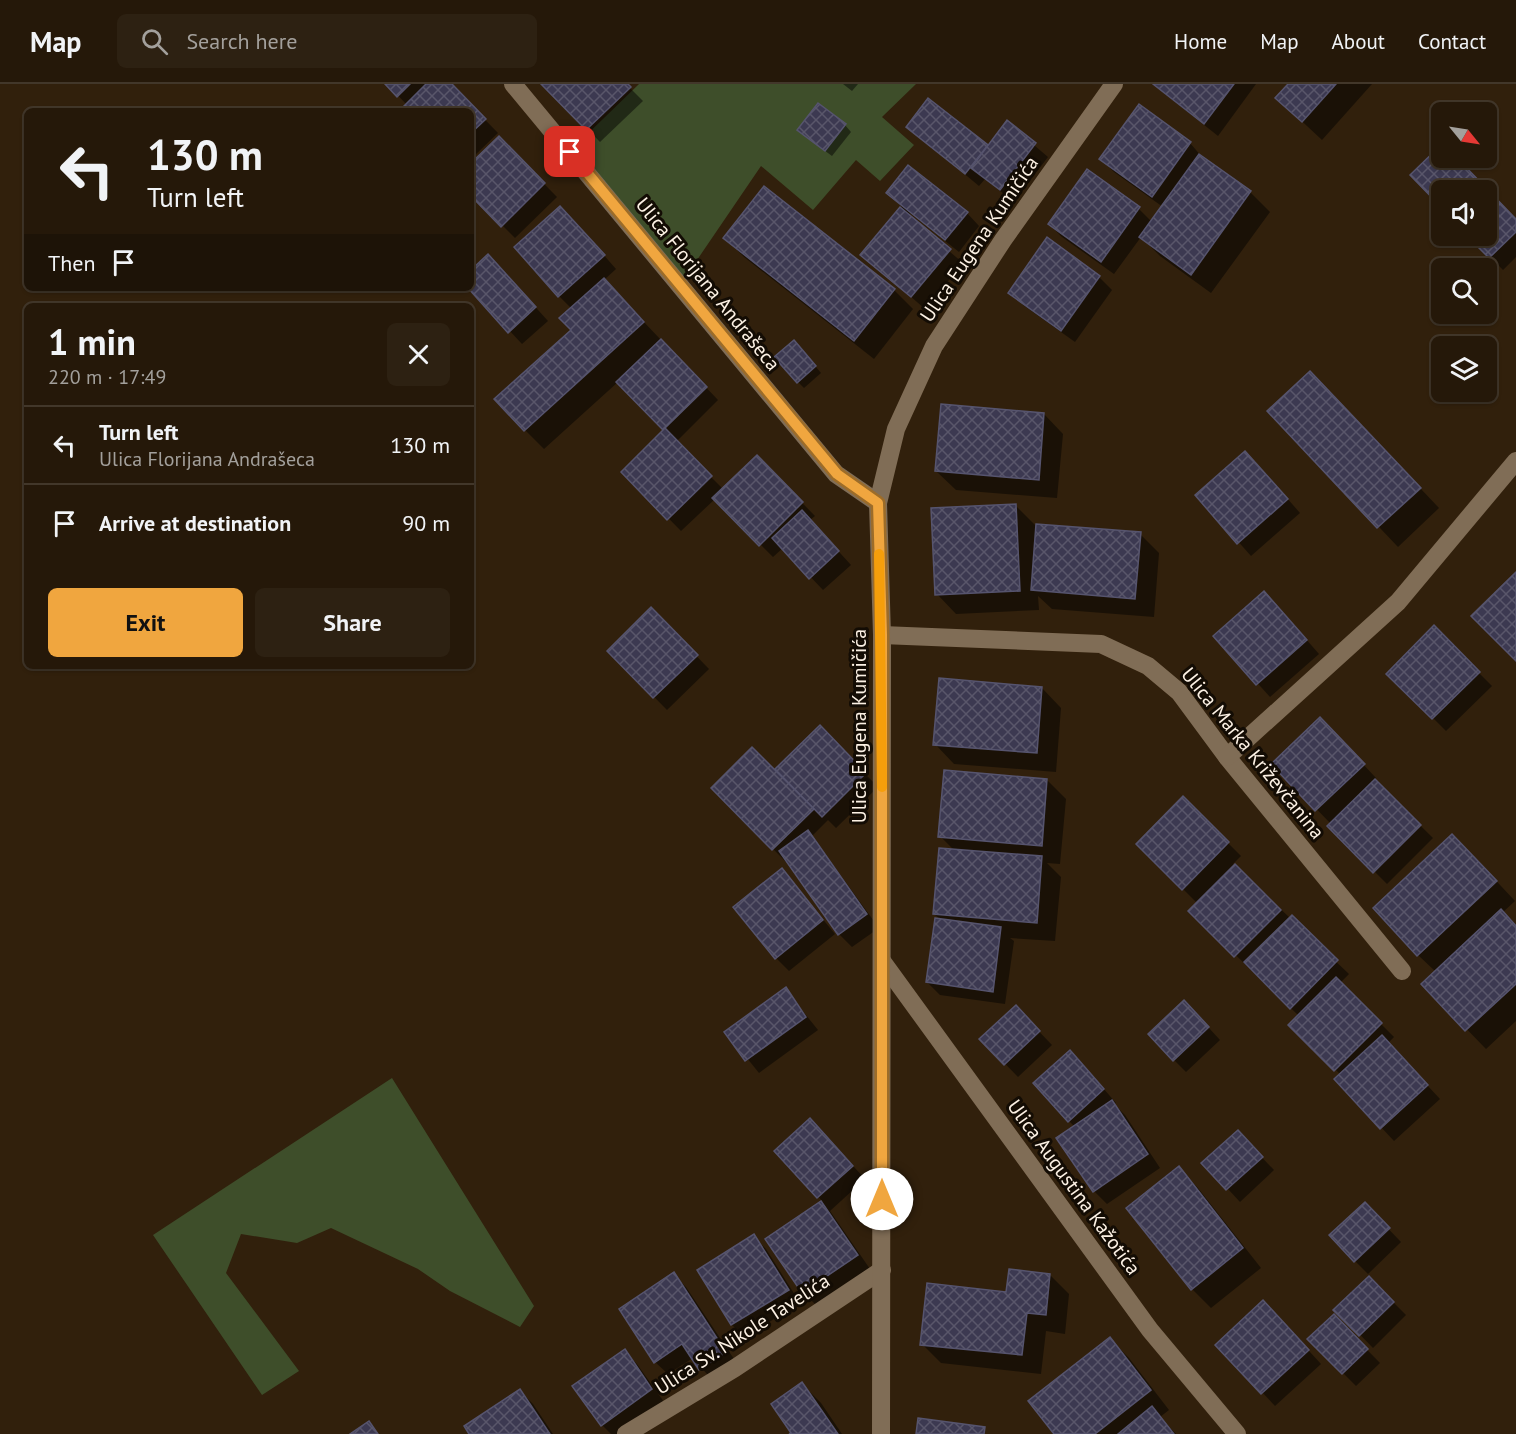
<!DOCTYPE html>
<html lang="en">
<head>
<meta charset="utf-8">
<style>
  body { margin:0; font-family:"PT Sans",sans-serif; background:#2d2112; color:#f1f3f6; height:100vh; display:flex; flex-direction:column; font-size:22px; white-space:nowrap }
  * { box-sizing:border-box; margin:0 }
  p { font-size:20px; color:#a3a09c }
  .icon { flex:none; width:33px; height:33px; fill:none; stroke:currentColor; stroke-width:2; stroke-linecap:round; stroke-linejoin:round }
  .map { position:relative; flex:1; overflow:hidden }
  .drawer { position:absolute; left:24px; top:219px; width:450px; height:366px; display:flex; flex-direction:column; background:#251809; border-radius:9px; box-shadow:0 2px 4px #0004,0 0 0 2px #42372a }
  .drawer>* { flex:none }
  .hud { position:absolute; left:24px; top:24px; width:450px; height:183px; border-radius:9px; box-shadow:0 2px 4px #0004,0 0 0 2px #42372a; background:#251809; color:#f1f3f6; overflow:hidden }
  .needle { width:39px; rotate:120deg }
  .controls { position:absolute; left:1431px; top:18px; display:grid; gap:12px }
  .controls a { display:grid; place-items:center; width:66px; height:66px; border-radius:9px; background:#251809; box-shadow:0 2px 4px #0004,0 0 0 2px #42372a; font-size:30px }
  .pin { position:absolute; display:grid; place-items:center; width:51px; height:51px; color:#fff; margin:-26px; border-radius:12px; box-shadow:0 3px 9px #0006 }
  .me { position:absolute; width:66px; margin:-33px; rotate:0deg; stroke-linejoin:round; filter:drop-shadow(0 0 4px #0008) }
  .turn { display:flex; align-items:center; gap:21px; height:126px; padding:0 24px; font-size:27px }
  .turn .icon { width:78px; height:78px; stroke-width:2.5 }
  .turn b { display:block; font-size:42px; line-height:51px }
  .then { display:flex; align-items:center; height:57px; padding:0 24px; background:#0003; gap:12px; font-size:22px }
  .round { display:grid; place-items:center; flex:none; width:63px; height:63px; border-radius:9px; background:#2d2112 }
  .head { display:flex; align-items:center; justify-content:space-between; height:102px; padding:0 24px }
  h1 { font-size:36px; font-weight:700; line-height:45px }
  .action { display:flex; gap:12px; margin-top:auto; padding:12px 24px }
  .action a { flex:1; height:69px; border-radius:9px; background:#f0a63f; color:#111; font-size:24px; font-weight:700; line-height:69px; text-align:center }
  .action a+a { background:#2d2112; color:#f1f3f6 }
  ul { padding:0; list-style:none }
  li { display:flex; align-items:center; gap:18px; height:78px; padding:0 24px; border-top:2px solid #42372a }
  li div { flex:1 }
  li b { display:block; font-size:22px }
  li em { font-style:normal }
  header { display:flex; align-items:center; gap:36px; box-sizing:border-box; height:84px; padding:0 30px; background:#251809; border-bottom:2px solid #42372a }
  header strong { font-size:28px }
  nav { display:flex; gap:33px; margin-inline-start:auto; font-size:21px }
  .search { width:420px; height:54px; background:#2d2112; display:flex; align-items:center; gap:15px; box-sizing:border-box; padding:0 21px; border-radius:9px; color:#a3a09c; font-size:22px }
  .map>svg:first-child { display:block }
  .green { fill:#3e4e2a }
  .shadow { fill:#0007 }
  .building { fill:url(#building-cross-hatch); stroke:#56546e; stroke-width:1.5 }
  .lines { fill:none; stroke-linecap:round; stroke-linejoin:round }
  .minor { stroke:#806d56; stroke-width:18 }
  .route-casing { stroke:#9c6c29; stroke-width:15 }
  .route { stroke:#f0a63f; stroke-width:10 }
  .slow { stroke:#f59e0b; stroke-width:10 }
  .labels { text-anchor:middle; dominant-baseline:central; stroke-width:6; stroke-linejoin:round; paint-order:stroke }
  .street-label { font-size:20px; fill:#fcf1e4; stroke:#130c04 }
</style>
</head>
<body>
<header>
<strong>Map</strong>
<div class="search"><svg class="icon" aria-label="search" viewBox="0 0 24 24"><circle cx="10" cy="10" r="6"/><path d="M15 15l6 6"/></svg>Search here</div>
<nav><a>Home</a><a>Map</a><a>About</a><a>Contact</a></nav>
</header>
<div class="map">
<svg width="1516" height="1350" viewBox="0 0 1516 1350">
  <defs>
    <pattern id="building-cross-hatch" width="8" height="8" patternUnits="userSpaceOnUse" patternTransform="scale(1.5)"><rect width="8" height="8" fill="#3c3951"/><path d="M0 0l8 8M0 8l8-8" fill="none" stroke="#59566a"/></pattern>
  </defs>
  <rect width="100%" height="100%" fill="#31200c"/>
  <g class="green">
    <path d="M639 0H916L882 33 914 61 880 97 856 76 813 126 761 82 680 201 570 67Z"/>
    <path d="M392 994 534 1222 520 1243 450 1207 418 1185 331 1144 297 1159 241 1150 226 1189 299 1287 262 1311 153 1151Z"/>
  </g>
  <g class="shadow">
    <path d="M387 0H450L498 49 471 75V27H401L407 21Z"/>
    <path d="M544 0H626L643 17 600 58Z"/>
    <path d="M843 0H858L852 7Z"/>
    <path d="M1256 0 1218 52 1154 1V0Z"/>
    <path d="M1290 0H1372L1322 56 1277 14Z"/>
    <path d="M929 16 988 64 1007 38 1048 73 1014 118 985 95 979 102 908 43Z"/>
    <path d="M1139 22 1190 59 1202 73 1250 108 1270 128 1211 209 1160 172 1141 153 1114 190 1062 153 1049 140 1139 125 1152 138 1163 123 1114 88 1101 75Z"/>
    <path d="M845 41 851 48 832 72 805 52Z"/>
    <path d="M499 54 557 113 515 154 471 110V81Z"/>
    <path d="M1442 74H1456L1516 137V173L1503 186 1470 152H1486V106H1442Z"/>
    <path d="M888 109 967 129 979 142 959 168 910 129 908 132 963 179 925 225 862 170 902 123Z"/>
    <path d="M573 136 616 185 604 196 718 316 676 358 723 405 757 373 815 432 810 436 851 481 823 506 783 464 773 473 715 415 681 447 623 388 665 347 618 298 544 365 525 346 573 246 572 225 559 212Z"/>
    <path d="M725 154 894 206 913 225 874 275 744 173Z"/>
    <path d="M501 185 548 237 522 260 470 204 471 188Z"/>
    <path d="M1099 193 1112 206 1075 258 1023 221 1010 209Z"/>
    <path d="M800 264 821 289 804 304 798 298Z"/>
    <path d="M1329 308 1439 424 1398 463 1269 327Z"/>
    <path d="M1044 330 1063 350 1057 414 956 406 936 387Z"/>
    <path d="M1258 381 1300 429 1251 472 1197 411Z"/>
    <path d="M1016 422 1038 444 1140 450 1159 469 1154 533 1052 525 1038 512 1039 526 956 530 937 510Z"/>
    <path d="M1277 522 1319 570 1270 613 1215 552Z"/>
    <path d="M651 525 709 585 667 626 609 567Z"/>
    <path d="M1434 544 1492 602 1446 647 1389 590Z"/>
    <path d="M1042 604 1061 624 1056 688 954 680 935 660Z"/>
    <path d="M820 644 878 703 836 744 828 736 812 752 879 844 852 863 839 850 788 776 786 778 713 704 784 697 777 685Z"/>
    <path d="M1333 648 1376 694 1374 696 1433 754 1387 800 1329 742 1331 740 1273 680Z"/>
    <path d="M1047 696 1066 715 1060 780 1047 779 1061 793 1055 857 1010 854 1014 857 1005 920 940 911 927 898 941 836 934 830 954 766 940 752Z"/>
    <path d="M1183 714 1241 772 1233 780 1349 890 1340 899 1394 953 1388 959 1440 1015 1394 1057 1336 995 1341 991 1290 941 1299 932 1190 827 1198 820 1138 760Z"/>
    <path d="M1472 771 1515 817 1502 829 1516 843V937L1486 965 1423 900 1436 888 1418 871Z"/>
    <path d="M782 786 835 850 789 887 776 874Z"/>
    <path d="M785 905 818 946 759 989 726 948Z"/>
    <path d="M1197 931 1220 956 1186 988 1174 976Z"/>
    <path d="M1028 936 1052 961 1018 993 981 955Z"/>
    <path d="M1083 981 1116 1019 1114 1020 1125 1031 1160 1084 1107 1120 1094 1107 1075 1043 1069 1037Z"/>
    <path d="M823 1049 865 1095 830 1127 870 1185 816 1221 803 1208 768 1155 823 1118 777 1067Z"/>
    <path d="M1250 1061 1274 1086 1240 1118 1204 1079Z"/>
    <path d="M1179 1084 1198 1104 1261 1184 1211 1224 1192 1205Z"/>
    <path d="M1377 1133 1401 1158 1368 1190 1355 1177Z"/>
    <path d="M753 1152 766 1165 800 1219 745 1253 732 1241 699 1186Z"/>
    <path d="M673 1190 686 1203 738 1281 713 1297 693 1274 668 1290 655 1278Z"/>
    <path d="M1050 1191 1069 1210 1065 1250 1046 1247 1041 1290 941 1279 922 1260 1008 1209Z"/>
    <path d="M1369 1194 1406 1231 1373 1264 1336 1226Z"/>
    <path d="M1276 1231 1321 1280 1275 1322 1218 1261Z"/>
    <path d="M1334 1232 1380 1279 1356 1302 1309 1255Z"/>
    <path d="M1110 1255 1129 1274 1169 1326 1160 1333 1176 1350H1055Z"/>
    <path d="M624 1267 637 1280 664 1318 620 1350H611L602 1341Z"/>
    <path d="M802 1300 821 1319 842 1350H792Z"/>
    <path d="M520 1307 533 1320 553 1350H471Z"/>
  </g>
  <g class="building">
    <path d="M385 0H410L397 13Z"/>
    <path d="M426 0H452L486 35 471 49V27H399Z"/>
    <path d="M541 0H628L631 3 586 46Z"/>
    <path d="M1153 0H1234L1204 40Z"/>
    <path d="M1288 0H1336L1302 38 1275 14Z"/>
    <path d="M928 14 988 61 965 90 906 43Z"/>
    <path d="M818 19 846 40 825 67 797 46Z"/>
    <path d="M1139 20 1191 58 1152 113 1099 75Z"/>
    <path d="M1007 36 1036 59 1000 106 971 84Z"/>
    <path d="M499 52 545 99 501 143 471 112V79Z"/>
    <path d="M1442 60V74H1457L1516 135V148L1489 174 1467 152H1486V106H1442V124L1410 91Z"/>
    <path d="M1199 70 1251 107 1191 191 1139 153Z"/>
    <path d="M908 81 968 128 945 156 886 109Z"/>
    <path d="M1087 85 1140 123 1101 178 1048 140Z"/>
    <path d="M764 102 895 205 854 257 723 154Z"/>
    <path d="M560 122 605 171 558 213 514 163Z"/>
    <path d="M900 123 951 165 911 213 860 171Z"/>
    <path d="M1047 153 1100 192 1061 247 1008 209Z"/>
    <path d="M488 170 536 223 508 249 468 204H471V186Z"/>
    <path d="M604 194 644 238 524 347 494 315 571 246 559 234Z"/>
    <path d="M661 255 707 303 663 346 616 298Z"/>
    <path d="M794 256 816 282 797 299 774 273Z"/>
    <path d="M1310 287 1421 404 1377 444 1267 327Z"/>
    <path d="M941 320 1044 329 1039 396 935 387Z"/>
    <path d="M665 344 712 392 667 436 621 388Z"/>
    <path d="M1245 367 1288 415 1237 460 1195 411Z"/>
    <path d="M757 371 803 418 759 462 712 414Z"/>
    <path d="M1016 420 1020 507 935 511 931 424Z"/>
    <path d="M802 426 839 467 809 495 772 454Z"/>
    <path d="M1036 440 1141 448 1135 515 1031 506Z"/>
    <path d="M1516 488V577L1471 532Z"/>
    <path d="M1264 507 1307 556 1256 601 1213 552Z"/>
    <path d="M651 523 698 571 653 614 607 567Z"/>
    <path d="M1434 541 1480 588 1432 635 1386 590Z"/>
    <path d="M939 594 1042 603 1037 669 933 661Z"/>
    <path d="M1320 633 1365 680 1315 727 1271 680Z"/>
    <path d="M820 641 866 689 822 733 775 685Z"/>
    <path d="M752 663 814 725 772 766 711 704Z"/>
    <path d="M944 686 1047 695 1042 762 938 753Z"/>
    <path d="M1375 695 1421 741 1373 789 1327 742Z"/>
    <path d="M1183 712 1229 758 1182 806 1136 760Z"/>
    <path d="M808 746 867 830 838 851 779 767Z"/>
    <path d="M1452 750 1497 797 1417 872 1373 824Z"/>
    <path d="M939 764 1042 772 1037 839 933 830Z"/>
    <path d="M1235 780 1281 826 1234 873 1188 827Z"/>
    <path d="M782 784 823 836 775 875 733 823Z"/>
    <path d="M1501 825 1516 842V900L1465 947 1421 900Z"/>
    <path d="M1292 831 1338 876 1290 925 1244 878Z"/>
    <path d="M935 834 1001 843 993 908 926 898Z"/>
    <path d="M1336 893 1382 939 1334 987 1288 941Z"/>
    <path d="M786 903 806 933 745 977 724 948Z"/>
    <path d="M1184 916 1209 943 1173 977 1148 950Z"/>
    <path d="M1016 921 1040 947 1004 981 979 955Z"/>
    <path d="M1382 951 1428 1001 1380 1045 1334 995Z"/>
    <path d="M1070 966 1104 1005 1068 1038 1033 999Z"/>
    <path d="M1112 1016 1148 1070 1093 1108 1056 1054Z"/>
    <path d="M810 1034 853 1082 817 1114 774 1067Z"/>
    <path d="M1238 1046 1263 1073 1226 1106 1201 1079Z"/>
    <path d="M1179 1082 1243 1164 1191 1206 1126 1124Z"/>
    <path d="M821 1117 858 1171 802 1209 765 1155Z"/>
    <path d="M1365 1118 1390 1144 1354 1178 1329 1151Z"/>
    <path d="M754 1150 789 1206 731 1241 697 1186Z"/>
    <path d="M1009 1185 1050 1190 1046 1231 1027 1229 1022 1271 920 1261 927 1199 1006 1208Z"/>
    <path d="M674 1188 726 1268 699 1286 682 1260 654 1279 619 1225Z"/>
    <path d="M1369 1192 1394 1218 1359 1252 1333 1226Z"/>
    <path d="M1263 1216 1309 1266 1261 1310 1215 1261Z"/>
    <path d="M1334 1230 1368 1265 1342 1290 1307 1255Z"/>
    <path d="M1110 1253 1151 1306 1095 1350H1054L1028 1317Z"/>
    <path d="M625 1265 652 1305 601 1342 572 1302Z"/>
    <path d="M802 1298 838 1350H789L791 1349 771 1320Z"/>
    <path d="M520 1305 550 1350H469L464 1342Z"/>
    <path d="M1152 1322 1174 1350H1118Z"/>
    <path d="M918 1334 985 1343 984 1350H916Z"/>
    <path d="M369 1337 378 1350H350Z"/>
  </g>
  <g class="lines">
    <g class="minor">
      <path d="M513 0 836 390 878 419"/>
      <path d="M882 551 1101 560 1148 582 1179 608 1227 673 1402 887"/>
      <path d="M1227 673 1398 518 1516 377"/>
      <path d="M882 877 1150 1246 1237 1350"/>
      <path d="M626 1350 735 1284 882 1186"/>
      <path d="M881 1350 882 551 878 419 896 345 934 262 1003 156 1114 0"/>
    </g>
  </g>
  <g class="lines">
    <g class="route-casing">
      <path id="route" d="M570 68 837 390 878 419 882 551V1115"/>
    </g>
    <use href="#route" class="route"/>
    <path class="slow" d="M879 470 882 703"/>
  </g>
  <g class="labels">
    <g class="street-label">
      <text transform="translate(979 155) rotate(-56)">Ulica Eugena Kumičića</text>
      <text transform="translate(708 200) rotate(51)">Ulica Florijana Andrašeca</text>
      <text transform="translate(859 642) rotate(-90)">Ulica Eugena Kumičića</text>
      <text transform="translate(1253 669) rotate(51)">Ulica Marka Križevčanina</text>
      <text transform="translate(1074 1103) rotate(54)">Ulica Augustina Kažotića</text>
      <text transform="translate(742 1250) rotate(-33)">Ulica Sv. Nikole Tavelića</text>
    </g>
  </g>
</svg>
<div class="controls">
<a><svg class="needle" viewBox="-14 -14 28 28"><path d="M0-13l5 13h-10z" fill="#e53935"/><path d="M0 13l5-13h-10z" fill="#a3a09c"/></svg></a>
<a><svg class="icon" aria-label="sound" viewBox="0 0 24 24"><path d="M4 9h4l5-4v14l-5-4H4zM17 9q2 3 0 6"/></svg></a>
<a><svg class="icon" aria-label="search" viewBox="0 0 24 24"><circle cx="10" cy="10" r="6"/><path d="M15 15l6 6"/></svg></a>
<a><svg class="icon" aria-label="layers" viewBox="0 0 24 24"><path d="M12 4l9 5-9 5-9-5zM3 14l9 5 9-5"/></svg></a>
</div>
<div class="pin" style="left:570px;top:68px;background:#d93025"><svg class="icon" aria-label="arrive" viewBox="0 0 24 24"><path d="M6 21V4h12l-3 4 3 4H6"/></svg></div>
<svg class="me" style="left:882px;top:1115px" viewBox="-20 -20 40 40"><circle r="19" fill="#fff"/><path d="M0-13L10 11 0 6-10 11z" fill="#f0a63f"/></svg>
<div class="hud">
<div class="turn"><svg class="icon" aria-label="left" viewBox="0 0 24 24"><path d="M17 20v-9H6M10 6l-5 5 5 5"/></svg><div><b>130 m</b>Turn left</div></div>
<div class="then">Then<svg class="icon" aria-label="arrive" viewBox="0 0 24 24"><path d="M6 21V4h12l-3 4 3 4H6"/></svg></div>
</div>
<section class="drawer">
<div class="head"><div><h1>1 min</h1><p>220 m · 17:49</p></div><a class="round"><svg class="icon" aria-label="close" viewBox="0 0 24 24"><path d="M6 6l12 12M18 6L6 18"/></svg></a></div>
<ul>
<li><svg class="icon" aria-label="left" viewBox="0 0 24 24"><path d="M17 20v-9H6M10 6l-5 5 5 5"/></svg><div><b>Turn left</b><p>Ulica Florijana Andrašeca</p></div><em>130 m</em></li>
<li><svg class="icon" aria-label="arrive" viewBox="0 0 24 24"><path d="M6 21V4h12l-3 4 3 4H6"/></svg><div><b>Arrive at destination</b></div><em>90 m</em></li>
</ul>
<div class="action"><a>Exit</a><a>Share</a></div>
</section>
</div>
</body>
</html>
